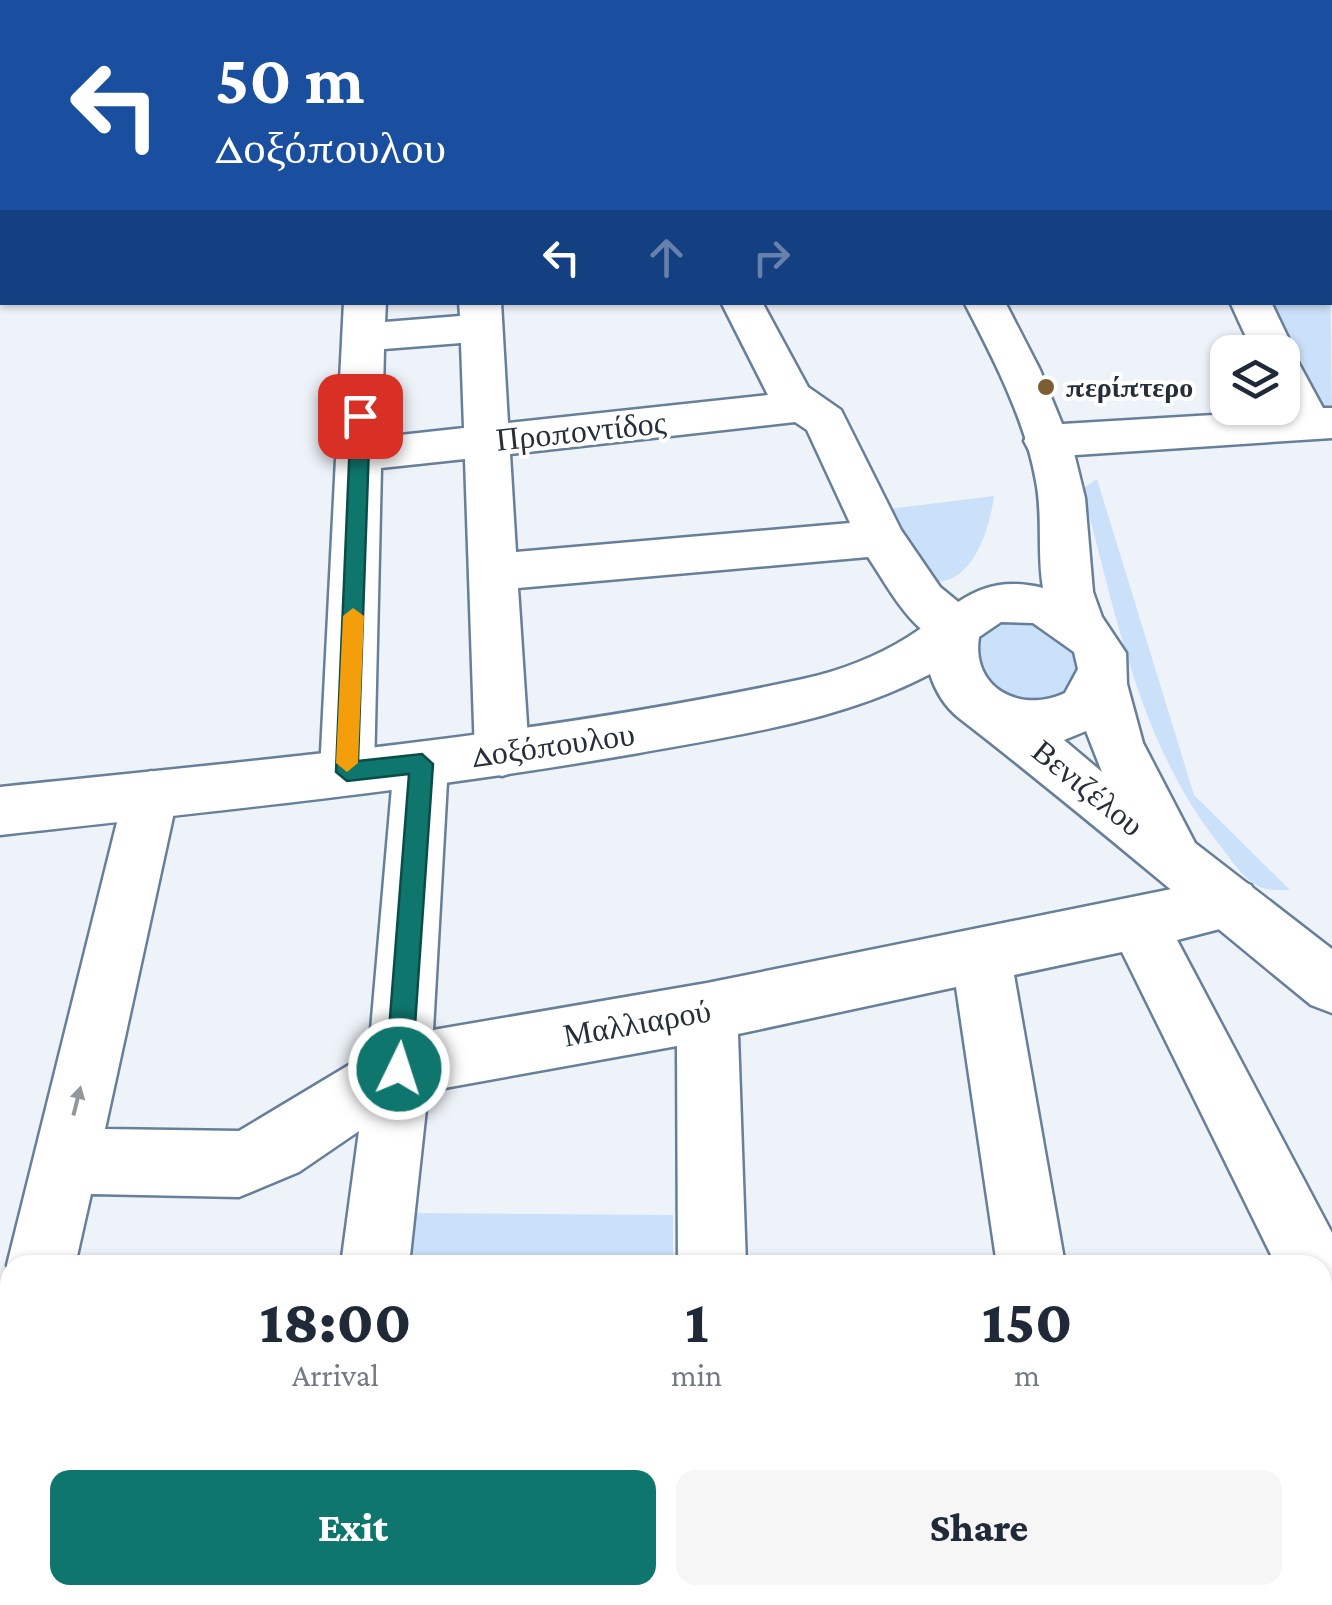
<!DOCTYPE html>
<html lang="en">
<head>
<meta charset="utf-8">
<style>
  body { margin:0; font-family:"Crimson Pro",serif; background:#f6f6f7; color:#1f2937; height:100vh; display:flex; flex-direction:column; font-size:38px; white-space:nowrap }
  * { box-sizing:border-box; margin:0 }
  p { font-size:32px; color:#747a83 }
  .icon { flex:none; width:55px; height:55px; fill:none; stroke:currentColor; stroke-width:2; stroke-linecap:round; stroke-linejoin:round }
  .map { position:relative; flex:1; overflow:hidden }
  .drawer { position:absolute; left:0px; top:1255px; width:1332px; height:350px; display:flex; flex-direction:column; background:#fff; border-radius:30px 30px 0 0; box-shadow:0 2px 8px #0004 }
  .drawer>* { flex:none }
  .hud { position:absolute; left:0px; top:0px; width:1332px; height:305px; box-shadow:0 2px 8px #0004; background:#1a4fa0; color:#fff; overflow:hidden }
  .buttons { position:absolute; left:1210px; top:335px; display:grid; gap:20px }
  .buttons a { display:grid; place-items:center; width:90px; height:90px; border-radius:20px; background:#fff; box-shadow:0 2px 8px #0004; font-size:50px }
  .pin { position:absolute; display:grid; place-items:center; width:85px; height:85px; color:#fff; margin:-42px; border-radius:20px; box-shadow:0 5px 15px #0006 }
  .me { position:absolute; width:110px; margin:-55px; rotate:4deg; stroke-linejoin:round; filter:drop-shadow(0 0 8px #0008) }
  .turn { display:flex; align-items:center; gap:35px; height:210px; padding:0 50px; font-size:45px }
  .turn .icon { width:130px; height:130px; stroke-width:2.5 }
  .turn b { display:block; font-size:70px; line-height:85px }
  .lanes { display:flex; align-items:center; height:95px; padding:0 50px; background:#0003; justify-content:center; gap:50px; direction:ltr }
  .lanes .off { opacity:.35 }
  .eta { display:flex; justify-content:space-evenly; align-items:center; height:170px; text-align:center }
  .eta b { font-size:60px; font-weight:800; line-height:70px }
  .primary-button { display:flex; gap:20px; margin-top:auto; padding:20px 50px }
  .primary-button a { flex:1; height:115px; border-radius:20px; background:#0f766e; color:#fff; font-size:40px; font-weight:800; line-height:115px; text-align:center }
  .primary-button a+a { background:#f6f6f7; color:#1f2937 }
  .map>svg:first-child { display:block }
  .green { fill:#cbe1fa }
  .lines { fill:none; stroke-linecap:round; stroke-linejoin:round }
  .minor-casing { stroke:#677f99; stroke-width:5 }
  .major-casing { stroke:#677f99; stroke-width:5 }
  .minor { fill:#fff; fill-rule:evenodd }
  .major { fill:#fff; fill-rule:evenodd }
  .oneway { fill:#92979c }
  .route { fill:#0f766e; stroke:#0a4d48; stroke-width:2.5 }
  .slow { fill:#f59e0b }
  .poi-dot { fill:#7d5e33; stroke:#fff; stroke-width:4 }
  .labels { text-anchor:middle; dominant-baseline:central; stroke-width:8; stroke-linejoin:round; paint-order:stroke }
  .far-poi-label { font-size:28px; font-weight:bold; fill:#252f3a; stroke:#fff; text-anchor:start }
  .street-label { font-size:32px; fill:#252f3a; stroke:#fff }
</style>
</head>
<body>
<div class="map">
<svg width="1332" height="1605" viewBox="0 0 1332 1605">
  <rect width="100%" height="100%" fill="#eef3f9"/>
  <g class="green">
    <path d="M1330 265 1332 410H1326L1271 303 1330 302Z"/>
    <path d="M1097 479 1194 795 1290 890C1281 890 1269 891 1260 887 1243 879 1230 858 1218 843 1138 741 1116 612 1082 489Z"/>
    <path d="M994 496C990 528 972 589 929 581L888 509Z"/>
    <path d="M1003 620C1044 622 1063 626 1081 666L1071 690C1033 708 1012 701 979 678L977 636Z"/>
    <path d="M412 1213 673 1215V1265H406Z"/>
    <path d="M1332 1464V1605H1254L1249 1595H1322L1323 1467Z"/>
    <path d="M371 1595H674V1605H370Z"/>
  </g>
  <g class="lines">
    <g class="minor-casing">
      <g id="minor">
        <path d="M909 0H942L943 2H910Z"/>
        <path d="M1251 0H1284L1285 2H1252Z"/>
        <path d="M1330 80 1332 81V104L1330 103Z"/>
        <rect x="1330" y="241" width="2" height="24"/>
        <path d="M344 302H386L385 322 460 316 459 302H501L508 423 768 395 721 302H762L808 387 841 410 901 530 940 587 973 614 980 628 973 642C923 658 892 592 868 557L518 588 529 754 521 770 502 776 483 770 475 754 465 459 381 468 374 772 366 788 347 795 328 788 320 772ZM461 343 464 428 382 437 384 349ZM795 422 807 430 850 523 516 552 510 454Z"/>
        <path d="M1230 302H1271L1295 352 1291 358 1297 360 1323 408H1332V438L1046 457 1030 452 1024 441 1030 430 1046 425 1280 411 1282 352H1253Z"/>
        <path d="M421 742 440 748 448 764 433 1030 707 983 1231 877 1251 885 1260 903 1251 921 1177 940 1332 1233V1291L1322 1295V1265H1276L1122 952 1014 975 1065 1265H997L956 987 738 1034 746 1265H678L677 1046 428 1091 409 1265H341L359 1131 299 1172 239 1197 91 1194 75 1265H10V1272L7 1265 124 794 132 778 151 771 170 778 178 794 105 1129 239 1131 369 1053 394 764 402 748Z"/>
        <path d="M10 1377V1494L0 1498V1381Z"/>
        <path d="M1332 1410V1482L1322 1485V1412Z"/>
        <path d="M297 1595H375L374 1605H296Z"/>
        <rect x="680" y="1595" width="78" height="10"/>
        <path d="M865 1595H966L961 1605H861Z"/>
      </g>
    </g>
    <g class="major-casing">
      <g id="major">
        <path d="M625 0H659L660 2H626Z"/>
        <path d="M964 302H1005L1040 370 1074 453 1085 498 1093 592 1102 617 1126 653 1127 684 1143 743 1195 843 1332 949V1013L1311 1005C1194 910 1078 810 959 718 945 707 935 690 930 674 841 721 737 735 639 753 427 790 213 811 0 835V787C268 759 539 736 803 679 839 671 876 657 908 637 956 607 979 572 1043 588 1037 553 1043 516 1036 481 1025 419 993 358 964 302ZM1001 622 1033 623 1074 652 1078 669 1065 693C1020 714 971 688 979 637ZM1086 731 1102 772 1064 740Z"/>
      </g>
    </g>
    <use href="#minor" class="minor"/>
    <use href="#major" class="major"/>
  </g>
  <defs><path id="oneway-solid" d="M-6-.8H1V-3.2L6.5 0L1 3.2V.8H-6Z" transform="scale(2.5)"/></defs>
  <use class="oneway" href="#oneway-solid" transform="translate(77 1101) rotate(-76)"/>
  <path class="route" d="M360 410 370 416 358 761 422 754 433 764 412 1069 408 1078 399 1081 390 1078 386 1069 409 774 347 781 336 772 351 416Z"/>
  <path class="slow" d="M353 608 364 616 358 763 347 772 336 763 343 616Z"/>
  <circle class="poi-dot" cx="1046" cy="387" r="10"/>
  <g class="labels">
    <g class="far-poi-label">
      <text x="1066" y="387">περίπτερο</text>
    </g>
    <g class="street-label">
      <text transform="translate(581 431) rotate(-6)">Προποντίδος</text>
      <text transform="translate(553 745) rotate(-8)">Δοξόπουλου</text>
      <text transform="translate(1088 788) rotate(39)">Βενιζέλου</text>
      <text transform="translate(637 1023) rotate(-10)">Μαλλιαρού</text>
    </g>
  </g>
</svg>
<div class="buttons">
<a><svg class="icon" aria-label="layers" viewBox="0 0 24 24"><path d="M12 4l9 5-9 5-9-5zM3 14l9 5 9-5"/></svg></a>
</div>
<div class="pin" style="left:360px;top:416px;background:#d93025"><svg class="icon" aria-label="arrive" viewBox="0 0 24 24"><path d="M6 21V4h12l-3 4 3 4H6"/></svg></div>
<svg class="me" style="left:399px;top:1069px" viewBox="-20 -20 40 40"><circle r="17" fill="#0f766e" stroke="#fff" stroke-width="3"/><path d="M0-11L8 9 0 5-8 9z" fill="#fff"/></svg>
<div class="hud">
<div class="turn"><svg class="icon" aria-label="left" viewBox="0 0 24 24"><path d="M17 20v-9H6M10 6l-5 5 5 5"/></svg><div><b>50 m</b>Δοξόπουλου</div></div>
<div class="lanes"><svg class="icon" aria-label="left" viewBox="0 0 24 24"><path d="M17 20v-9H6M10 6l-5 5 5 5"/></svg><svg class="icon off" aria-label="ahead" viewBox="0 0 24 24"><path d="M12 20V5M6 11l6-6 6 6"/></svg><svg class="icon off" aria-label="right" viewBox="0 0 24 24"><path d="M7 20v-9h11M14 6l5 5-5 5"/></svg></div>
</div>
<section class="drawer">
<div class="eta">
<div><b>18:00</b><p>Arrival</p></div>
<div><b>1</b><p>min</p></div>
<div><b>150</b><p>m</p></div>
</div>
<div class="primary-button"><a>Exit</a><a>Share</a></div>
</section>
</div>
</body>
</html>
